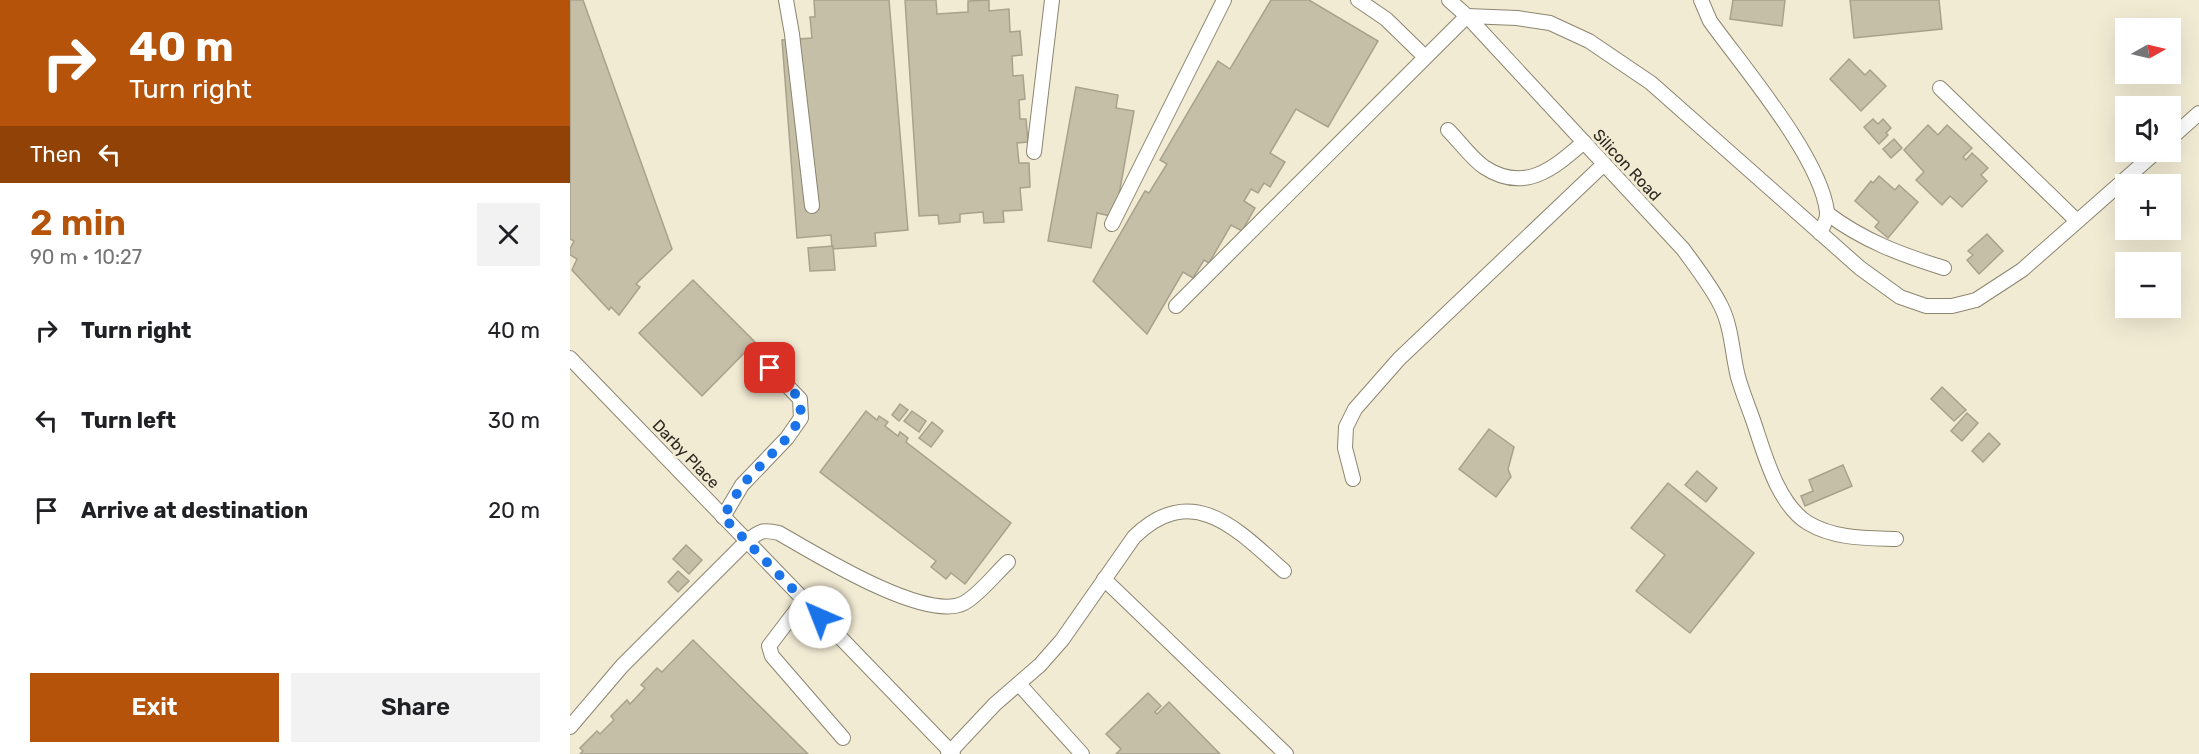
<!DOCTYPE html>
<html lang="en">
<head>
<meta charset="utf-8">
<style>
  body { margin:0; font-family:Rubik,sans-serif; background:#f2f2f2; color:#202124; height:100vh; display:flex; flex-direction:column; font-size:22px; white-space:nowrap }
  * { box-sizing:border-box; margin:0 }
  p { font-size:20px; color:#757577 }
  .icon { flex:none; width:33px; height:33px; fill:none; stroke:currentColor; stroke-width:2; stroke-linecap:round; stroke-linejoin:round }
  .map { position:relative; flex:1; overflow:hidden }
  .details { display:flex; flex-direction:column; background:#fff; width:570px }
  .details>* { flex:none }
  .top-card { background:#b45309; color:#fff; overflow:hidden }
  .needle { width:39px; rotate:82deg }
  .buttons { position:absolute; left:1545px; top:18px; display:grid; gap:12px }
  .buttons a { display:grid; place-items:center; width:66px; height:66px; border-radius:0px; background:#fff; box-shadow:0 6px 24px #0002; font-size:30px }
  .pin { position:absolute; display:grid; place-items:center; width:51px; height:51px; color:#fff; margin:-26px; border-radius:12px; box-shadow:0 3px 9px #0006 }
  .me { position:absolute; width:66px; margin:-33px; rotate:316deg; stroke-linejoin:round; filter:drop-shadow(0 0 4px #0008) }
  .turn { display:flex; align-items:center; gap:21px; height:126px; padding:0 30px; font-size:27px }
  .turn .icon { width:78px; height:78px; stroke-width:2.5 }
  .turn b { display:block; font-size:42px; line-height:51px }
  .then { display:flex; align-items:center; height:57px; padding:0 30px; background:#0003; gap:12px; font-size:22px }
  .round { display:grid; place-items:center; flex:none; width:63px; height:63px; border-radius:0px; background:#f2f2f2 }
  .headline { display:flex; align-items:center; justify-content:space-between; height:102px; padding:0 30px }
  h1 { font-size:36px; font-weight:600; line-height:45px; color:#b45309 }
  .action { display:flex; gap:12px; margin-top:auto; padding:12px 30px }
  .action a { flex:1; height:69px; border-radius:0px; background:#b45309; color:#fff; font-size:24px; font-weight:600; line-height:69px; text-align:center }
  .action a+a { background:#f2f2f2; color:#202124 }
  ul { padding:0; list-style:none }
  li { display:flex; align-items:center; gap:18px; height:90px; padding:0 30px }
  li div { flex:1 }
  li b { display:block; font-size:22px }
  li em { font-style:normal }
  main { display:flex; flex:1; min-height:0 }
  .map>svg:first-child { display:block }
  .building { fill:#c5bfa8; stroke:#a8a28c; stroke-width:1.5 }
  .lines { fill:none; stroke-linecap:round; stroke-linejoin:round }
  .lane-casing { stroke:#8c8570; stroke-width:16 }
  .lane { stroke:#fff; stroke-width:14 }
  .route { stroke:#1a73e8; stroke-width:10; stroke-dasharray:0 18 }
  .labels { text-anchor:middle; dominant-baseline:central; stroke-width:6; stroke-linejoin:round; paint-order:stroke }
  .street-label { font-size:16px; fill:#2b2920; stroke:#f2ebd4 }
</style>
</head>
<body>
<main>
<section class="details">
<div class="top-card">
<div class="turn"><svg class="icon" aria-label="right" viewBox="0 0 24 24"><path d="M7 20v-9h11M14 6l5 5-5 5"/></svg><div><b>40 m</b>Turn right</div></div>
<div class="then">Then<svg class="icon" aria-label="left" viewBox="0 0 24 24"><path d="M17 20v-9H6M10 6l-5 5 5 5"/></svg></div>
</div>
<div class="headline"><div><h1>2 min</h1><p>90 m · 10:27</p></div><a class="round"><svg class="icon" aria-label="close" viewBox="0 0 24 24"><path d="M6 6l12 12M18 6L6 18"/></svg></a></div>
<ul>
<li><svg class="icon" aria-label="right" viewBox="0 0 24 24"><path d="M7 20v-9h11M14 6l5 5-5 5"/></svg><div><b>Turn right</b></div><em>40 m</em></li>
<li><svg class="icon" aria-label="left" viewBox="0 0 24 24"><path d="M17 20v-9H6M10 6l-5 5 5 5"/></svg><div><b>Turn left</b></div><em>30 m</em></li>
<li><svg class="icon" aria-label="arrive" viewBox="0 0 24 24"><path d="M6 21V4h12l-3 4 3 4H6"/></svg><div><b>Arrive at destination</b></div><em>20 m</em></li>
</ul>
<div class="action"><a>Exit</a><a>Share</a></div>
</section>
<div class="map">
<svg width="1629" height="754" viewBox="0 0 1629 754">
  <rect width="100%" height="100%" fill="#f2ebd4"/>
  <g class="building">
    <path d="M0 0H13L102 249 66 284 70 287 49 315 41 307 39 310 2 270 7 259 0 255V249L4 241 0 239Z"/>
    <path d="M244 0H319L338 230 305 233 306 246 262 249 261 235 227 238 212 40 242 38 240 17H245Z"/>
    <path d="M335 0H366L367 14 398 12V1L419 0V11L439 9 440 32 450 31 452 55 442 56 443 76 453 75 455 99 449 100 450 119H456L458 142 447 143 449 163H459L460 187 450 188 452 210 433 211 434 222 414 223 413 212 390 214V222L369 224 368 215 349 216Z"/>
    <path d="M701 0H739L808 41 758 127 726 109 700 153 715 162 700 187 694 183 688 193 681 189 674 201 685 208 672 231 661 225 639 263 634 260 623 278 613 272 577 334 523 281 575 191 579 193 597 164 590 160 648 61 660 69Z"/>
    <path d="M1163 0H1215L1212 26 1160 19Z"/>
    <path d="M1280 0H1369L1372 29 1284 38Z"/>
    <path d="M1279 59 1295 75 1300 70 1316 86 1291 111 1260 79Z"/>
    <path d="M506 87 548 95 546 108 564 111 545 217 527 213 521 248 478 241Z"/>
    <path d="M1303 119 1308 124 1313 119 1321 128 1316 133 1318 135 1309 144 1294 127Z"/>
    <path d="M1358 125 1368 135 1377 125 1402 148 1393 157 1396 160 1402 153 1418 168 1411 175 1417 181 1392 207 1380 196 1372 205 1346 180 1354 172 1334 150Z"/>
    <path d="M1324 139 1332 148 1321 158 1313 149Z"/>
    <path d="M1309 176 1325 190 1329 185 1348 202 1318 238 1305 227 1309 222 1285 201 1301 181 1303 183Z"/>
    <path d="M1417 234 1433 251 1409 274 1397 260 1403 255 1398 251Z"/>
    <path d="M263 246 265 270 240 271 238 248Z"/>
    <path d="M123 280 185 342 132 396 69 333Z"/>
    <path d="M1372 387 1396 410 1384 421 1361 399Z"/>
    <path d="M330 404 338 410 329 421 322 415Z"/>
    <path d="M296 411 307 420 309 416 318 422 315 426 328 436 330 432 338 438 336 442 441 523 395 584 381 573 376 579 361 567 366 561 250 472Z"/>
    <path d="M342 411 356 421 349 432 334 421Z"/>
    <path d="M1397 413 1408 423 1392 441 1381 431Z"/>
    <path d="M362 422 373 431 361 447 349 438Z"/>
    <path d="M919 429 944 447 938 469 941 477 926 497 889 469Z"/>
    <path d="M1419 433 1430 444 1413 462 1402 451Z"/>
    <path d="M1273 465 1282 486 1235 506 1231 496 1243 491 1239 480Z"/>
    <path d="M1127 471 1147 488 1136 502 1115 485Z"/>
    <path d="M1098 483 1184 553 1120 633 1066 591 1095 555 1061 528Z"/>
    <path d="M116 545 132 560 119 574 103 559Z"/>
    <path d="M108 571 119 581 108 592 98 582Z"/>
    <path d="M123 640 238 754H10L13 751 10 748 27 731 30 734 44 720 41 716 57 700 60 704 75 688 71 685 87 668 92 672Z"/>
    <path d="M578 693 591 706 585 712 587 714 599 702 650 754H546L551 749 536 734Z"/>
  </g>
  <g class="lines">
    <g class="lane-casing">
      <g id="lane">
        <path d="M216 0 222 34 242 206"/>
        <path d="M788 0 816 19 855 57"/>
        <path d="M879 0 897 16 1113 249C1126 267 1141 286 1151 306 1162 328 1162 353 1168 377 1172 391 1178 406 1183 420 1194 452 1207 504 1238 523 1265 539 1296 538 1326 539"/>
        <path d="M1131 0 1140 21C1173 67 1251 158 1257 212 1258 218 1253 227 1250 233"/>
        <path d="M1370 88 1507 221"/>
        <path d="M878 130C890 142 901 158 914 167 955 194 984 168 1014 142"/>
        <path d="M1600 139 1629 113"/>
        <path d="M464 152 482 0"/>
        <path d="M1258 214C1294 241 1332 255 1374 268"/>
        <path d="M542 224 654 0"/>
        <path d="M606 306 897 16 947 18 980 23 1019 41 1081 83 1290 268 1330 297 1356 306H1382L1406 300 1452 270 1586 152"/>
        <path d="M0 358 383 754"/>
        <path d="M783 479 775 448 776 427 785 409 829 359 1034 164"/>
        <path d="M153 517 172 485 217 438 231 418 230 399 200 368"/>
        <path d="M534 579 716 754"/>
        <path d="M234 600 199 646 202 656 273 738"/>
        <path d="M449 684 512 754"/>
        <path d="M0 727 52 666 177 541C190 531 192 529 209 533 244 553 356 623 394 603 409 595 425 574 438 562"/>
        <path d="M378 754 425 704 470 665 492 640 564 537C622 480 668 530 714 571"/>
      </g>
    </g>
    <use href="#lane" class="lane"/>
  </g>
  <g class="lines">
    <path class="route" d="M200 368 230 399 231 418 217 438 172 485 153 517 250 617"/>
  </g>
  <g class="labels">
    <g class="street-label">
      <text transform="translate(1057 165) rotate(47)">Silicon Road</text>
      <text transform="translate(116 454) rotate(46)">Darby Place</text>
    </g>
  </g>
</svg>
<div class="buttons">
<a><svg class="needle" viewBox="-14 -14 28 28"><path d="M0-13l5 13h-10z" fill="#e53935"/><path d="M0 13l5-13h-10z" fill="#757577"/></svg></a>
<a><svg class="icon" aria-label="sound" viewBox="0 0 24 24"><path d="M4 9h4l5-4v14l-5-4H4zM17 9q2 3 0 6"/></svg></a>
<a>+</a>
<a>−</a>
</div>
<div class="pin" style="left:200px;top:368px;background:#d93025"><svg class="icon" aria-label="arrive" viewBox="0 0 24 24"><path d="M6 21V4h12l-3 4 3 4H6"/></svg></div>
<svg class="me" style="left:250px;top:617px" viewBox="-20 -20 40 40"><circle r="19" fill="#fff"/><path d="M0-13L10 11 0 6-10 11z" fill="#1a73e8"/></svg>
</div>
</main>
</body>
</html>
